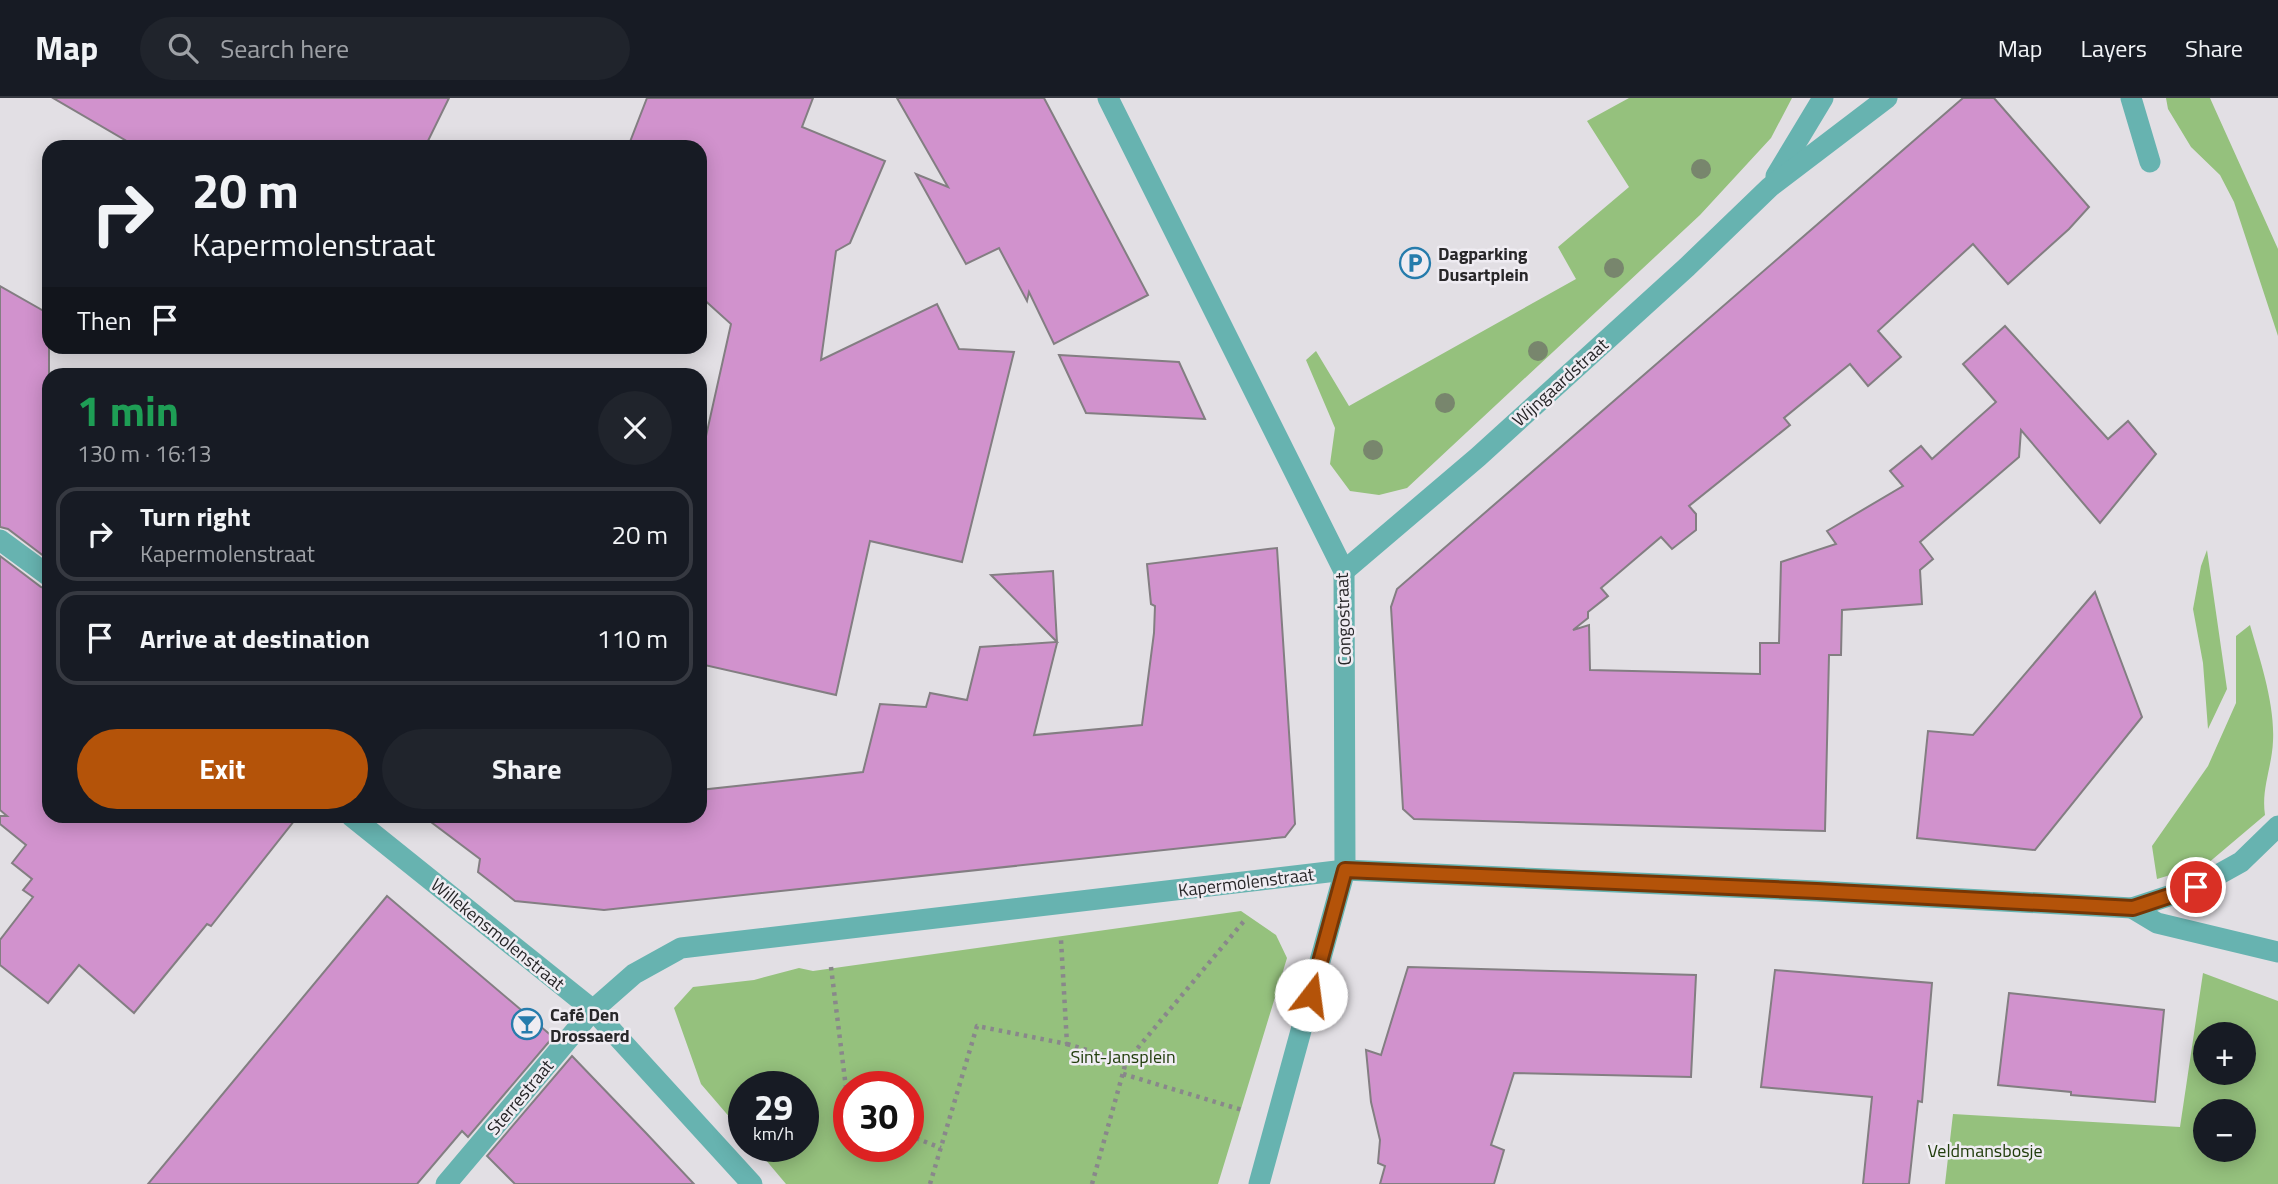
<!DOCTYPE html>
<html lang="en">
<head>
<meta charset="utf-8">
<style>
  body { margin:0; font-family:"Titillium Web",sans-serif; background:#20242c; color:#f1f3f6; height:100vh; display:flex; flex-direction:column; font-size:26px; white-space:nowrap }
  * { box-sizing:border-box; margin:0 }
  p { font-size:23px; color:#9ea1a6 }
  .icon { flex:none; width:38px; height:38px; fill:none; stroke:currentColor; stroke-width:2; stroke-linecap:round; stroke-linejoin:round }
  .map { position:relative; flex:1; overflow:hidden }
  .details { position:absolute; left:42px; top:270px; width:665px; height:455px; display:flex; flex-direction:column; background:#171b24; border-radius:21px; box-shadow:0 4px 18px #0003 }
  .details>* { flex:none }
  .guide { position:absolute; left:42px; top:42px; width:665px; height:214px; border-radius:21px; box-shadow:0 4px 18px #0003; background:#171b24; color:#f1f3f6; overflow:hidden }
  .tools { position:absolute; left:2193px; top:924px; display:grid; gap:14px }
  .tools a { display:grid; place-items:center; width:63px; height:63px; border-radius:50%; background:#171b24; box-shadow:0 4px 18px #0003; font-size:35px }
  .speed { position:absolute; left:728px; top:973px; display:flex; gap:14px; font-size:35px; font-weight:700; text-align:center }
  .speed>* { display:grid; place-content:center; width:91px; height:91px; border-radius:50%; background:#171b24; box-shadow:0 4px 18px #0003; line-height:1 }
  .speed small { font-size:18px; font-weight:400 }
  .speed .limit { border:10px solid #d22; background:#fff; color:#111 }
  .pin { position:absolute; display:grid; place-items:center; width:60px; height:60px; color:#fff; margin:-30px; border:4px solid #fff; border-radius:50%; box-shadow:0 2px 7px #0007 }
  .me { position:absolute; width:77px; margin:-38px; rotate:15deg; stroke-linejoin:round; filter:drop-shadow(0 0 5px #0008) }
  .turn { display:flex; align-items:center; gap:24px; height:147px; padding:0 35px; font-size:32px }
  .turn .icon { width:91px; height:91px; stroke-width:2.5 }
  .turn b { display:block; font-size:49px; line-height:60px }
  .then { display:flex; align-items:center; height:66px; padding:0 35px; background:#0003; gap:14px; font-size:26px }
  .round { display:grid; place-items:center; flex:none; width:74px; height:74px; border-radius:37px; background:#20242c }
  .headline { display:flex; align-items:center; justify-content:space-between; height:119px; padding:0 35px }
  h1 { font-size:42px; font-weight:700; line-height:52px; color:#1e9e55 }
  .action { display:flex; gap:14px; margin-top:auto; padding:14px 35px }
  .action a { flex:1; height:80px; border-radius:42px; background:#b45309; color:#fff; font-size:28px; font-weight:700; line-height:80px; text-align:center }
  .action a+a { background:#20242c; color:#f1f3f6 }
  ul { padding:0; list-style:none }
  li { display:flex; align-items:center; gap:21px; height:94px; margin:0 14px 10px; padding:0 21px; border:4px solid #363941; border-radius:21px }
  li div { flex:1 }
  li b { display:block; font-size:26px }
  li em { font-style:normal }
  header { display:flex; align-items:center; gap:42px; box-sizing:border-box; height:98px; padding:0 35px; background:#171b24; border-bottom:2px solid #363941 }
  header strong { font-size:33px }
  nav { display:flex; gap:38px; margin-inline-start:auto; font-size:24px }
  .search { width:490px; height:63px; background:#20242c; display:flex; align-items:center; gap:18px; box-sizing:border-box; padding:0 24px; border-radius:38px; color:#9ea1a6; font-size:26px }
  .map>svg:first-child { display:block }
  .green { fill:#95c17d; fill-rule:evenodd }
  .building { fill:#d192cd; stroke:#837e82; stroke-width:2 }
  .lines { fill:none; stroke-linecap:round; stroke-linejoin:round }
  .path { stroke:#89878b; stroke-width:4.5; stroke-dasharray:3.5 5; stroke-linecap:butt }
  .minor { stroke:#67b3b0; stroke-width:21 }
  .tree { fill:#78866d }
  .route-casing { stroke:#753606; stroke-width:18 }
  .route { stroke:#b45309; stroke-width:12 }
  .labels { text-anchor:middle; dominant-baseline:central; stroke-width:5; stroke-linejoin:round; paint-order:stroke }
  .poi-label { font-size:18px; font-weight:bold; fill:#282729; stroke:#efecf2; text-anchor:start }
  .street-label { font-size:18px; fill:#282729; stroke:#efecf2 }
  .park-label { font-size:18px; fill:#213d0c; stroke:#efecf2 }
</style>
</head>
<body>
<header>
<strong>Map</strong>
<div class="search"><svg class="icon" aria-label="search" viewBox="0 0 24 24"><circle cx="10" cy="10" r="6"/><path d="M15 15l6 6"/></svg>Search here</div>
<nav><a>Map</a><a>Layers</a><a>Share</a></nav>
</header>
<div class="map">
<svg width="2278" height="1086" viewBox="0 0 2278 1086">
  <rect width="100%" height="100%" fill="#e2dfe4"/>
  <g class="green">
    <path d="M1629 0H1792L1771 40 1700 117 1407 390 1379 397 1350 393 1330 366 1335 330 1306 262 1316 253 1349 308 1576 181 1558 149 1629 89 1587 23Z"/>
    <path d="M2166 0H2210L2214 9 2278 151V238L2234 104 2220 77 2191 49 2168 11Z"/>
    <path d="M2207 452 2227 591 2208 631 2203 565 2193 511 2201 468Z"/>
    <path d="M2250 527C2260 562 2275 606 2273 643 2272 669 2261 691 2265 717L2207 766 2157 781 2152 748 2208 668 2236 605V538Z"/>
    <path d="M1241 813 1276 837 1287 860 1218 1086H786L754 1048H803V989H744V1036L701 986 674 910 693 889 754 882 799 870 813 873ZM849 989H908V1048H849Z"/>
    <path d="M2203 875 2278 903V1086H1945L1953 1016 2180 1029ZM2205 936H2244V975H2205ZM2205 1013H2244V1052H2205Z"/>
  </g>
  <g class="building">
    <path d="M53 0H449L425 49H137Z"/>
    <path d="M647 0H813L802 29 885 63 850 145 836 153 821 262 937 206 959 251 1014 254 962 464 870 443 836 597 700 566V365L731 226 700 198V49H628Z"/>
    <path d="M897 0H1044L1148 197 1054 246 1029 194 1027 203 999 150 966 166 916 76 948 89Z"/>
    <path d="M1963 0H1994L2089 109 2069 131 2008 186 1973 146 1878 233 1901 259 1868 288 1850 266 1784 320 1790 327 1689 408 1696 416V432L1672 451 1661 439 1601 490 1608 498 1588 514V520L1573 532 1589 527 1590 572 1760 576V545H1779L1781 464 1836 446 1827 433 1903 388 1890 373 1921 348 1932 361 1996 304 1963 266 2005 228 2108 341 2128 323 2156 356 2100 425 2021 332 2019 359 1920 444 1933 461 1920 472 1922 506 1842 512 1841 557H1829L1825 733 1414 721 1403 711 1391 509 1397 491Z"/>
    <path d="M0 188 49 216V462L8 431 0 429Z"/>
    <path d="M1059 257 1179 264 1205 321 1086 315Z"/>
    <path d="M1277 450 1295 726 1285 739 604 812 515 803 478 774 480 761 423 718H700V692L863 674 880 606 926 609 930 595 967 602 980 549 1057 544 991 477 1053 473 1057 545 1034 637 1142 627 1154 535 1155 508 1151 506 1147 466Z"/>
    <path d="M0 458 41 489 49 491V718H298L211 828 207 826 134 915 79 867 48 905 0 867V842L33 799 23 792 32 781 12 765 26 747 0 726V718H7L0 712Z"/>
    <path d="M2095 494 2142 619 2035 752 1917 740 1928 633 1973 637Z"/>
    <path d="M387 798 553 939 468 1039 462 1033 417 1086H148Z"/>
    <path d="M1408 869 1696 877 1691 979 1514 975 1491 1047 1504 1052 1494 1086H1380L1385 1068 1378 1065 1380 1042 1371 1004 1366 952 1381 957Z"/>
    <path d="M1775 872 1932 885 1922 1004 1918 1003 1909 1086H1863L1872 999 1761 989Z"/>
    <path d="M2009 895 2164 912 2155 1004 2071 997V994L1998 987Z"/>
    <path d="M572 958 646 1035 694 1086H515L487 1058Z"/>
  </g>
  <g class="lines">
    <g class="path">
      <path d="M831 869 849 1014"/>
      <path d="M1067 946 1126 964"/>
      <path d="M1123 976 1242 1012"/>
      <path d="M908 1037 941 1050"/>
      <path d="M930 1086 977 928 1067 946 1061 842"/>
      <path d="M1092 1086 1126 964 1244 823"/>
    </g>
    <g class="minor">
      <path d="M1108 0 1344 473 1345 772 1259 1086"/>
      <path d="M2131 0 2150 64"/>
      <path d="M1776 78 1823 0"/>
      <path d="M0 442 49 478"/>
      <path d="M1344 473 1478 359 1687 169 1770 89 1887 0"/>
      <path d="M351 718 593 912 752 1086"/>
      <path d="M2132 810 2157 825 2278 854"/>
      <path d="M446 1086 593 912 634 876 681 850 1345 772 1817 793 2132 810 2196 789 2241 764 2278 728"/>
    </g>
  </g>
  <g class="tree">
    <circle cx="1701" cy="71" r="10"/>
    <circle cx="1614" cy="170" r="10"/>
    <circle cx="1538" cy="253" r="10"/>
    <circle cx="1445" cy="305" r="10"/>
    <circle cx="1373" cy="352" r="10"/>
  </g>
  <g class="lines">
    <g class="route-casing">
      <path id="route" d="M1311 897 1345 772 1817 793 2133 810 2196 789"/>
    </g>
    <use href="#route" class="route"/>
  </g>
  <defs>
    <g id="parking-ring" transform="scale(1.575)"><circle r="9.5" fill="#efecf2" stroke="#267cac" stroke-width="1.5"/><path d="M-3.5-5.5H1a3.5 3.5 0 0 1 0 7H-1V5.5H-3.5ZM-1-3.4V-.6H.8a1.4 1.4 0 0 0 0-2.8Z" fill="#267cac"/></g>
    <g id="bar-ring" transform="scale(1.575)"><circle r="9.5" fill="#efecf2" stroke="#267cac" stroke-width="1.5"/><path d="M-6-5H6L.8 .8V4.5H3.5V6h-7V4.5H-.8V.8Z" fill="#267cac"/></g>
  </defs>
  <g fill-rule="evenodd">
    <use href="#parking-ring" x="1415" y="165"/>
    <use href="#bar-ring" x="527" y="926"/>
  </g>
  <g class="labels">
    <g class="poi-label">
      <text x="1438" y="155">Dagparking<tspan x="1438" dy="21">Dusartplein</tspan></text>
      <text x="550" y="916">Café Den<tspan x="550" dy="21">Drossaerd</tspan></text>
    </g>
    <g class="street-label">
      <text transform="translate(1560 284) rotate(-42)">Wijngaardstraat</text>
      <text transform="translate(1343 521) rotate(-92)">Congostraat</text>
      <text transform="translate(1246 784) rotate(-7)">Kapermolenstraat</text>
      <text transform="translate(498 836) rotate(39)">Willekensmolenstraat</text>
      <text transform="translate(520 999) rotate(-50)">Sterrestraat</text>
    </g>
    <g class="park-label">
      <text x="1123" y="958">Sint-Jansplein</text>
      <text x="1985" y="1052">Veldmansbosje</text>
    </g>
  </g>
</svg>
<div class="tools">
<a>+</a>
<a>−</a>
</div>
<div class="speed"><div>29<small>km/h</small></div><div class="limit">30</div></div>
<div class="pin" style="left:2196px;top:789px;background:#d93025"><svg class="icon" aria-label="arrive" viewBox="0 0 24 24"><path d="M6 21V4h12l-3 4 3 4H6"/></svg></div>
<svg class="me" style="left:1311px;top:897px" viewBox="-20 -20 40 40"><circle r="19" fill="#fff"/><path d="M0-13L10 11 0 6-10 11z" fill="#b45309"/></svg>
<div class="guide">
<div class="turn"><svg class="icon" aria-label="right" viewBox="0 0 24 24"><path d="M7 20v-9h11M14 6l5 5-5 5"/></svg><div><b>20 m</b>Kapermolenstraat</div></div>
<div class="then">Then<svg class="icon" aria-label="arrive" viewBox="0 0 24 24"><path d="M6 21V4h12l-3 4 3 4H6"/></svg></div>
</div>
<section class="details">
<div class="headline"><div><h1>1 min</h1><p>130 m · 16:13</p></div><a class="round"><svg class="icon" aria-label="close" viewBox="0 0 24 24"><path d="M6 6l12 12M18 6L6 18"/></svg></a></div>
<ul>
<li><svg class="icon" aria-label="right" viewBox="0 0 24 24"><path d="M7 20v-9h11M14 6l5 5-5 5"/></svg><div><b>Turn right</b><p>Kapermolenstraat</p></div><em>20 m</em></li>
<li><svg class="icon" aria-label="arrive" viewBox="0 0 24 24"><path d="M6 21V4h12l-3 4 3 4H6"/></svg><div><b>Arrive at destination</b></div><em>110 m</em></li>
</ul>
<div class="action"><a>Exit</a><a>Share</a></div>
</section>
</div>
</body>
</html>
